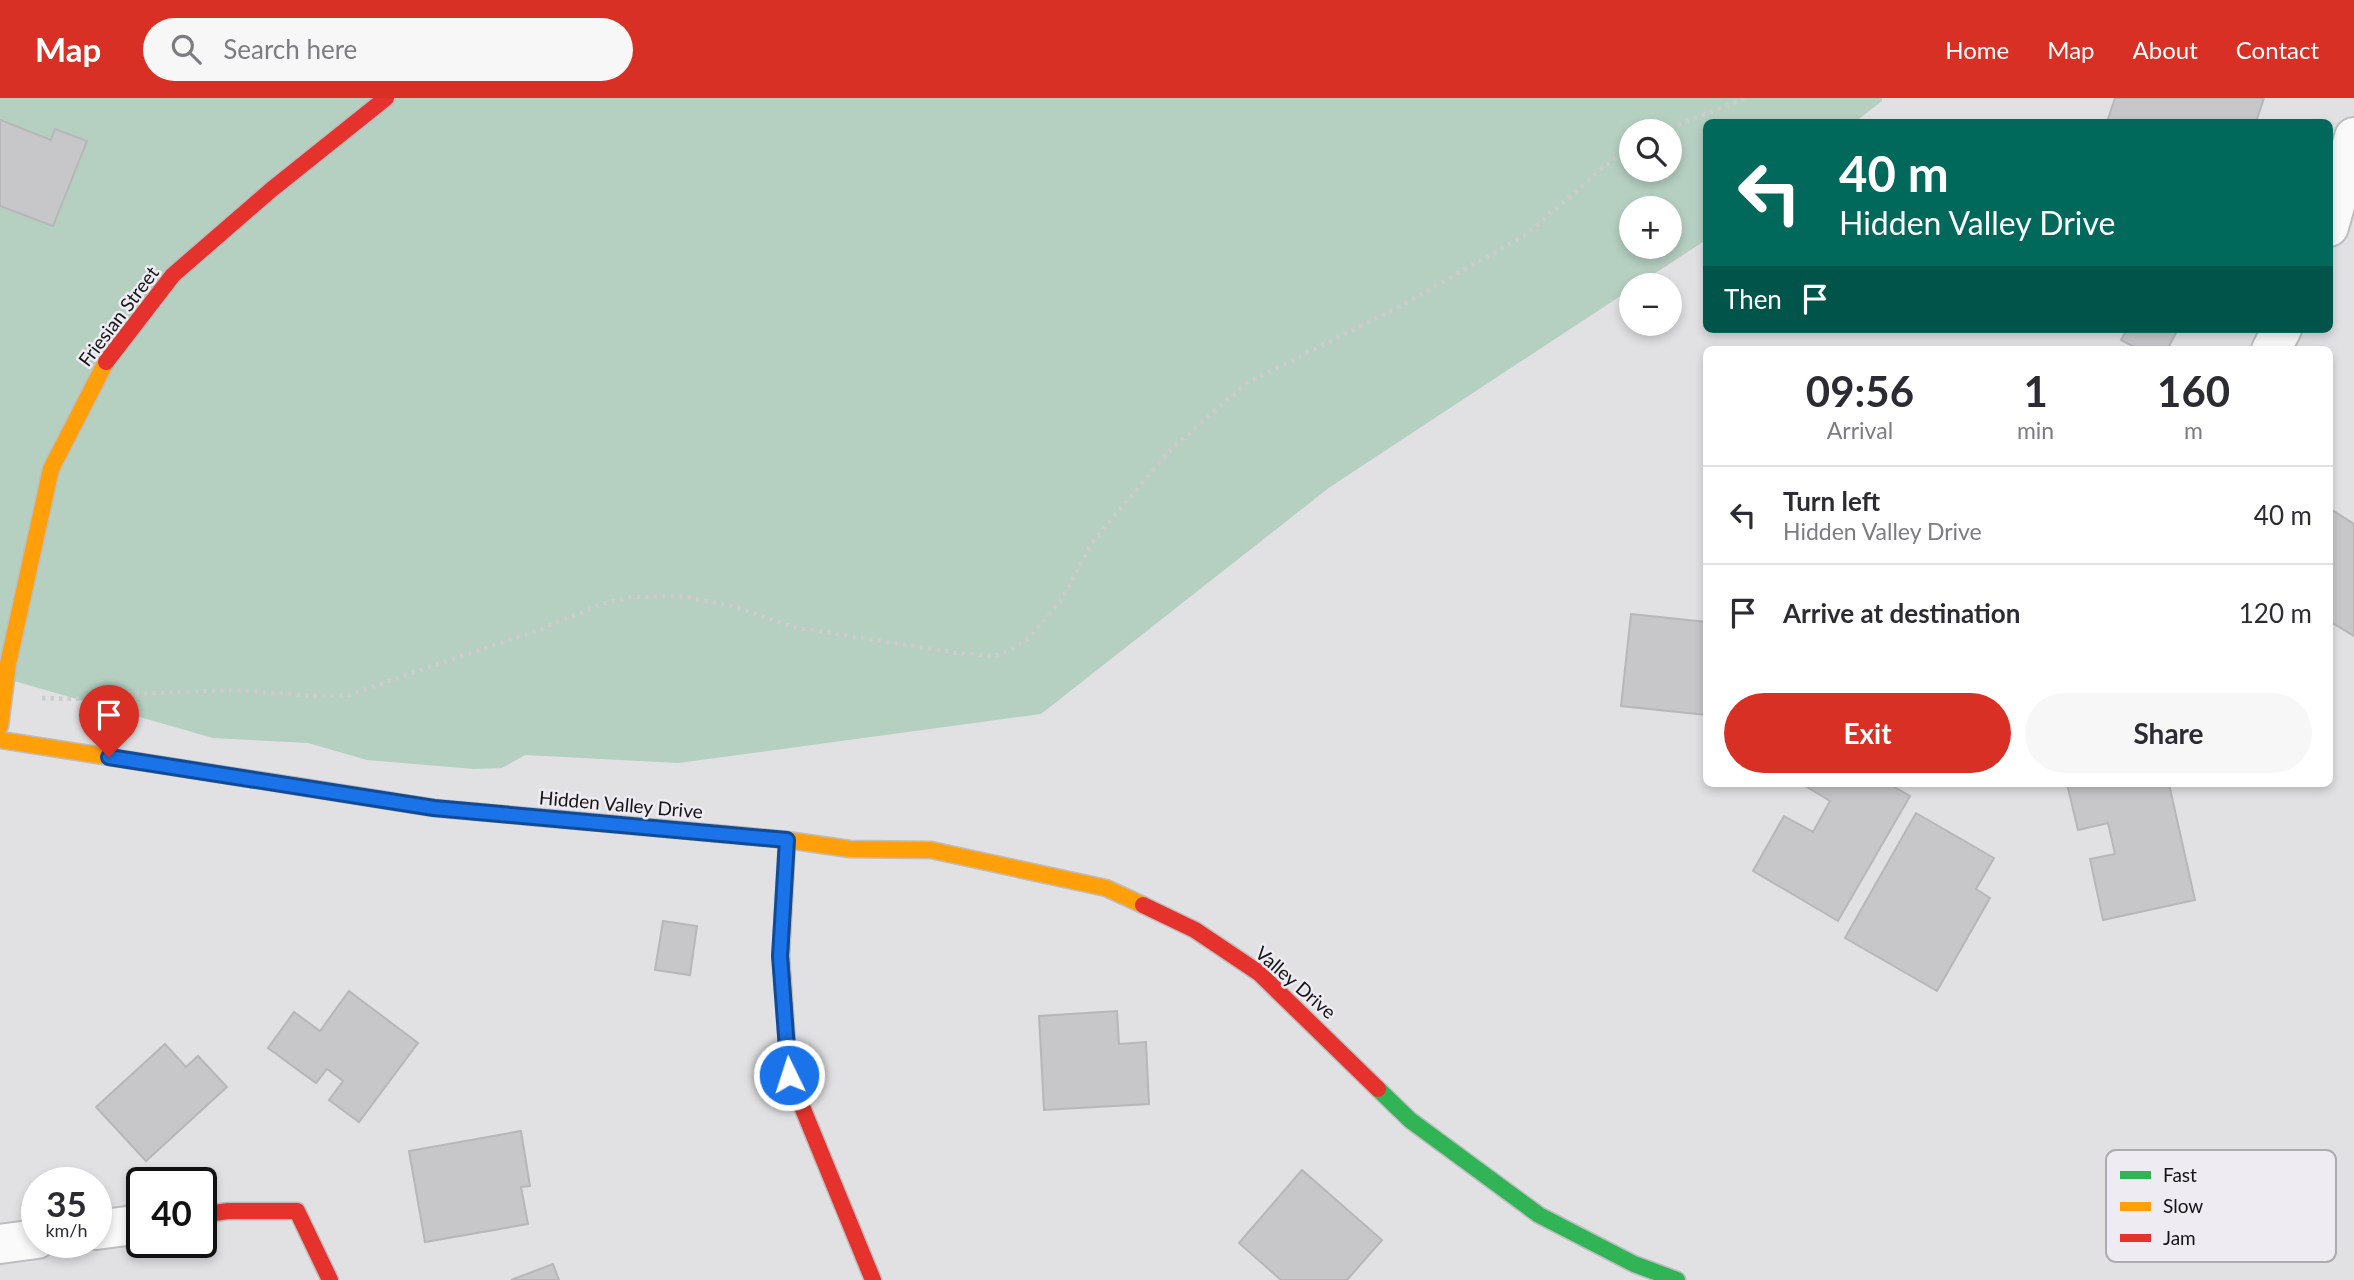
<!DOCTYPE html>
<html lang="en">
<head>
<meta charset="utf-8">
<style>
  body { margin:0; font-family:Lato,sans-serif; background:#f7f7f7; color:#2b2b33; height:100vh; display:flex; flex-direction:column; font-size:26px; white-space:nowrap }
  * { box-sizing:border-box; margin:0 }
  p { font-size:23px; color:#7c7c81 }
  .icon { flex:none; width:38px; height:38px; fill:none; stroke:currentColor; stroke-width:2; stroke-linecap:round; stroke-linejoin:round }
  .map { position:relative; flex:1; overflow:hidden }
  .drawer { position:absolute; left:1703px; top:248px; width:630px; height:441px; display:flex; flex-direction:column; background:#fff; border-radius:10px; box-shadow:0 4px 10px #0003 }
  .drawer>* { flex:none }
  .guide { position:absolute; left:1703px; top:21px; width:630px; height:214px; border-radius:10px; box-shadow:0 4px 10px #0003; background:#00695c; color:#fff; overflow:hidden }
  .fabs { position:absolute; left:1619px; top:21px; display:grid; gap:14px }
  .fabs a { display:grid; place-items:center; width:63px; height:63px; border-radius:50%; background:#fff; box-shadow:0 4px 10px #0003; font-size:35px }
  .speed { position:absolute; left:21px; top:1069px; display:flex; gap:14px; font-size:35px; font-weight:700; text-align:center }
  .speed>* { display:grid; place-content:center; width:91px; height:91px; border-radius:50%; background:#fff; box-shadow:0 4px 10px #0003; line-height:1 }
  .speed small { font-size:18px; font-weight:400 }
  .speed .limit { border:4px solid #111; border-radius:10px; background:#fff; color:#111 }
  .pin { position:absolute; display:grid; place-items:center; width:60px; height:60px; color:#fff; margin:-72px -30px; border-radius:50% 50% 50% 0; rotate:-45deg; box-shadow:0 0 7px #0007 }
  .pin .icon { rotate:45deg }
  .me { position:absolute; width:77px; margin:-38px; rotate:356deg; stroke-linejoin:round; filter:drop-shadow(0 0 5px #0008) }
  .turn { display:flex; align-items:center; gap:24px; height:147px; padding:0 21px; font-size:32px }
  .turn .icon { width:91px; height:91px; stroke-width:2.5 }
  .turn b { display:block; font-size:49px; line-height:60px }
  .then { display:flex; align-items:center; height:66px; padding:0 21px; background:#0003; gap:14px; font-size:26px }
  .eta { display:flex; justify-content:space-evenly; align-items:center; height:119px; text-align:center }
  .eta b { font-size:42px; font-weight:700; line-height:49px }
  .action { display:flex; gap:14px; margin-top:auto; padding:14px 21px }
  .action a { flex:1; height:80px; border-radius:42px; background:#d93025; color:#fff; font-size:28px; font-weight:700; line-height:80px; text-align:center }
  .action a+a { background:#f7f7f7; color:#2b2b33 }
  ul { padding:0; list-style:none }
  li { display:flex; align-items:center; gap:21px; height:98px; padding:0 21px; border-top:2px solid #e1e1e2 }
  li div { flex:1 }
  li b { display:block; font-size:26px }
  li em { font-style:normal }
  header { display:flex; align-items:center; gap:42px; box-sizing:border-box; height:98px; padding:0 35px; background:#d93025; color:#fff }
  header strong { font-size:33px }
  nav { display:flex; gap:38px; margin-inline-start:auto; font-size:24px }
  .search { width:490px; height:63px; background:#f7f7f7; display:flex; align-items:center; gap:18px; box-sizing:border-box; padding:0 24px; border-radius:38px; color:#7c7c81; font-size:26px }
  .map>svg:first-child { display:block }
  .green { fill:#b5cfc1; fill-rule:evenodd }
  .building { fill:#c7c7c9; stroke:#b7b6b8; stroke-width:2 }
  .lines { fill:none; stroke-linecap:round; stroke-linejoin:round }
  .street-casing { stroke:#bebec0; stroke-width:42 }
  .fast-casing { stroke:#bebec0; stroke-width:19 }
  .slow-casing { stroke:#bebec0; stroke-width:19 }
  .jam-casing { stroke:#bebec0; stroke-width:19 }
  .path { stroke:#ccc; stroke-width:4.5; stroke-dasharray:3.5 5; stroke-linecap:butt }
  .street { stroke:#fafafb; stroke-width:38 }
  .fast { stroke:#30b455; stroke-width:16 }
  .slow { stroke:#ff9f0a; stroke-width:16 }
  .jam { stroke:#e5322d; stroke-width:16 }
  .route-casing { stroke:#114b97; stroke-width:18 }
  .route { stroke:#1a73e8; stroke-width:12 }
  .labels { text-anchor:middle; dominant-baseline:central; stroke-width:5; stroke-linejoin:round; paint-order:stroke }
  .street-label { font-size:19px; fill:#141315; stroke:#eeecf2 }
  .key { fill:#eeecf2; stroke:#adabb0; stroke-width:2 }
  .key-label { font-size:19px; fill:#141315 }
</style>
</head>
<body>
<header>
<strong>Map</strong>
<div class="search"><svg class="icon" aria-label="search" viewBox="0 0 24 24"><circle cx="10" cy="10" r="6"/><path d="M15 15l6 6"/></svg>Search here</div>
<nav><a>Home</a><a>Map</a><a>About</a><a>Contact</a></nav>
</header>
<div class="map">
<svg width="2354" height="1182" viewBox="0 0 2354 1182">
  <rect width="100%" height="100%" fill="#e1e0e3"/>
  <path class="green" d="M0 0H1882V3L1855 24H1706V142L1637 187H1631V191L1330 389 1041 616 678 665 525 657 502 670 474 671 367 662 308 645 213 640 0 579ZM1631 33H1670V72H1631ZM1631 110H1670V149H1631Z"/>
  <g class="building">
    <path d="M2115 0H2264L2256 24H2107Z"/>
    <path d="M0 22 51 42 55 31 87 43 53 128 0 108Z"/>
    <path d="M2127 231H2178L2167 252H2140L2121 242Z"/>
    <path d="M2329 410 2354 426V538L2329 523Z"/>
    <path d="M1631 516 1706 524V617L1621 608Z"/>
    <path d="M1809 686H1889L1910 698 1838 823 1753 773 1784 718 1813 734 1830 703 1807 689Z"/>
    <path d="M2067 686H2169L2195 802 2103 822 2090 761 2115 756 2108 725 2078 732Z"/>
    <path d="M1916 715 1994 760 1976 791 1990 800 1937 893 1845 840Z"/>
    <path d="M663 823 697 828 690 877 655 872Z"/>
    <path d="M349 893 418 945 359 1024 329 1002 343 983 327 971 316 985 268 950 294 914 320 933Z"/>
    <path d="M1117 913 1119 946 1146 944 1149 1006 1044 1012 1039 918Z"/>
    <path d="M165 946 186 969 198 958 227 989 146 1063 96 1009Z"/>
    <path d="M521 1033 530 1088 521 1089 528 1126 425 1144 409 1053Z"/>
    <path d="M1302 1072 1382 1142 1347 1182H1281L1239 1145Z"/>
    <path d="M553 1166 559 1182H511Z"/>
  </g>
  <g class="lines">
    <g class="street-casing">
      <g id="street">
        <path d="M2329 129 2354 39"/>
        <path d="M2271 252 2282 231"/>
        <path d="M96 1132 142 1126"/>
        <path d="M0 1146 37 1141"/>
      </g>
    </g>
    <g class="fast-casing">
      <g id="fast">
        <path d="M296 688 434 710 746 738"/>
        <path d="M1378 991 1410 1022 1539 1117 1634 1166 1677 1182"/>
      </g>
    </g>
    <g class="slow-casing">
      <g id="slow">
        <path d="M0 628 8 566 51 371 106 264"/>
        <path d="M0 642 296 688"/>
        <path d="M787 742 850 751 931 752 1106 790 1143 807"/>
      </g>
    </g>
    <g class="jam-casing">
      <g id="jam">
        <path d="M106 264 173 177 271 92 386 0"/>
        <path d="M746 738 787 742 781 858 789 977 873 1182"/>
        <path d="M1143 807 1195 832 1259 875 1378 991"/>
        <path d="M201 1117 228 1113H297L330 1182"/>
      </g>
    </g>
    <g class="path">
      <path d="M1662 33 1746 0"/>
      <path d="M42 600 72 601 155 595 236 592 315 598 349 597 536 533 602 506 632 499 680 498 736 509 793 529 957 555 994 558 1010 552 1029 540 1062 501 1092 445 1169 353 1247 285 1397 210 1527 136 1601 71 1631 49"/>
    </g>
    <use href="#street" class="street"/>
    <use href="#fast" class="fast"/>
    <use href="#slow" class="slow"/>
    <use href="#jam" class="jam"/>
  </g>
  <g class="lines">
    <g class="route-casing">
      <path id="route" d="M109 659 434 710 787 742 780 858 789 977"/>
    </g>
    <use href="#route" class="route"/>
  </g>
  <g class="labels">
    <g class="street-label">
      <text transform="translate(118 218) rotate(-53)">Friesian Street</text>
      <text transform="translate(621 706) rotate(5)">Hidden Valley Drive</text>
      <text transform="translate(1296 884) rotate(41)">Valley Drive</text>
    </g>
  </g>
  <rect x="2106" y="1052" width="230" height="112" rx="10" class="key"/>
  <rect x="2120" y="1073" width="31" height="8" fill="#30b455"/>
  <rect x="2120" y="1104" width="31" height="9" fill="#ff9f0a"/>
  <rect x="2120" y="1136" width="31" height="8" fill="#e5322d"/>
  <g class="key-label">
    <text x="2163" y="1084">Fast</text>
    <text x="2163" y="1115">Slow</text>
    <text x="2163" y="1147">Jam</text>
  </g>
</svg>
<div class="fabs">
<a><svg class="icon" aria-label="search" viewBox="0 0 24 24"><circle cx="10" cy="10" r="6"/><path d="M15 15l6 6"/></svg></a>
<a>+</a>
<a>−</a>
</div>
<div class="speed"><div>35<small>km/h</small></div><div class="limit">40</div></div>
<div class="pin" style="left:109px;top:659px;background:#d93025"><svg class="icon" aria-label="arrive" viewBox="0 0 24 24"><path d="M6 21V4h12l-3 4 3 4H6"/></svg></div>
<svg class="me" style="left:789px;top:977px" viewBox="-20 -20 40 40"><circle r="17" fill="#1a73e8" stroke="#fff" stroke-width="3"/><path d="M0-11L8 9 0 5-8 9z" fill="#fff"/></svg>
<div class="guide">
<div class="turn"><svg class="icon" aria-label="left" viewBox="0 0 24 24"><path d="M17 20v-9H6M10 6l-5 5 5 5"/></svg><div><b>40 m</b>Hidden Valley Drive</div></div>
<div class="then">Then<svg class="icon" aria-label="arrive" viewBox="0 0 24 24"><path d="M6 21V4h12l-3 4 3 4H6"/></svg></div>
</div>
<section class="drawer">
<div class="eta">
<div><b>09:56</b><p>Arrival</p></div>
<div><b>1</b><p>min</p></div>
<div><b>160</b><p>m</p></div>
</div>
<ul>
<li><svg class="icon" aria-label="left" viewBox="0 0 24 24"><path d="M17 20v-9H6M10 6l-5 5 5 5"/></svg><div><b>Turn left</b><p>Hidden Valley Drive</p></div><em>40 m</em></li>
<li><svg class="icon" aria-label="arrive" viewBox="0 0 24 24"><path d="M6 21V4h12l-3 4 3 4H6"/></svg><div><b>Arrive at destination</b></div><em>120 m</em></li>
</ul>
<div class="action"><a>Exit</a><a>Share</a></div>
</section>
</div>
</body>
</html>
